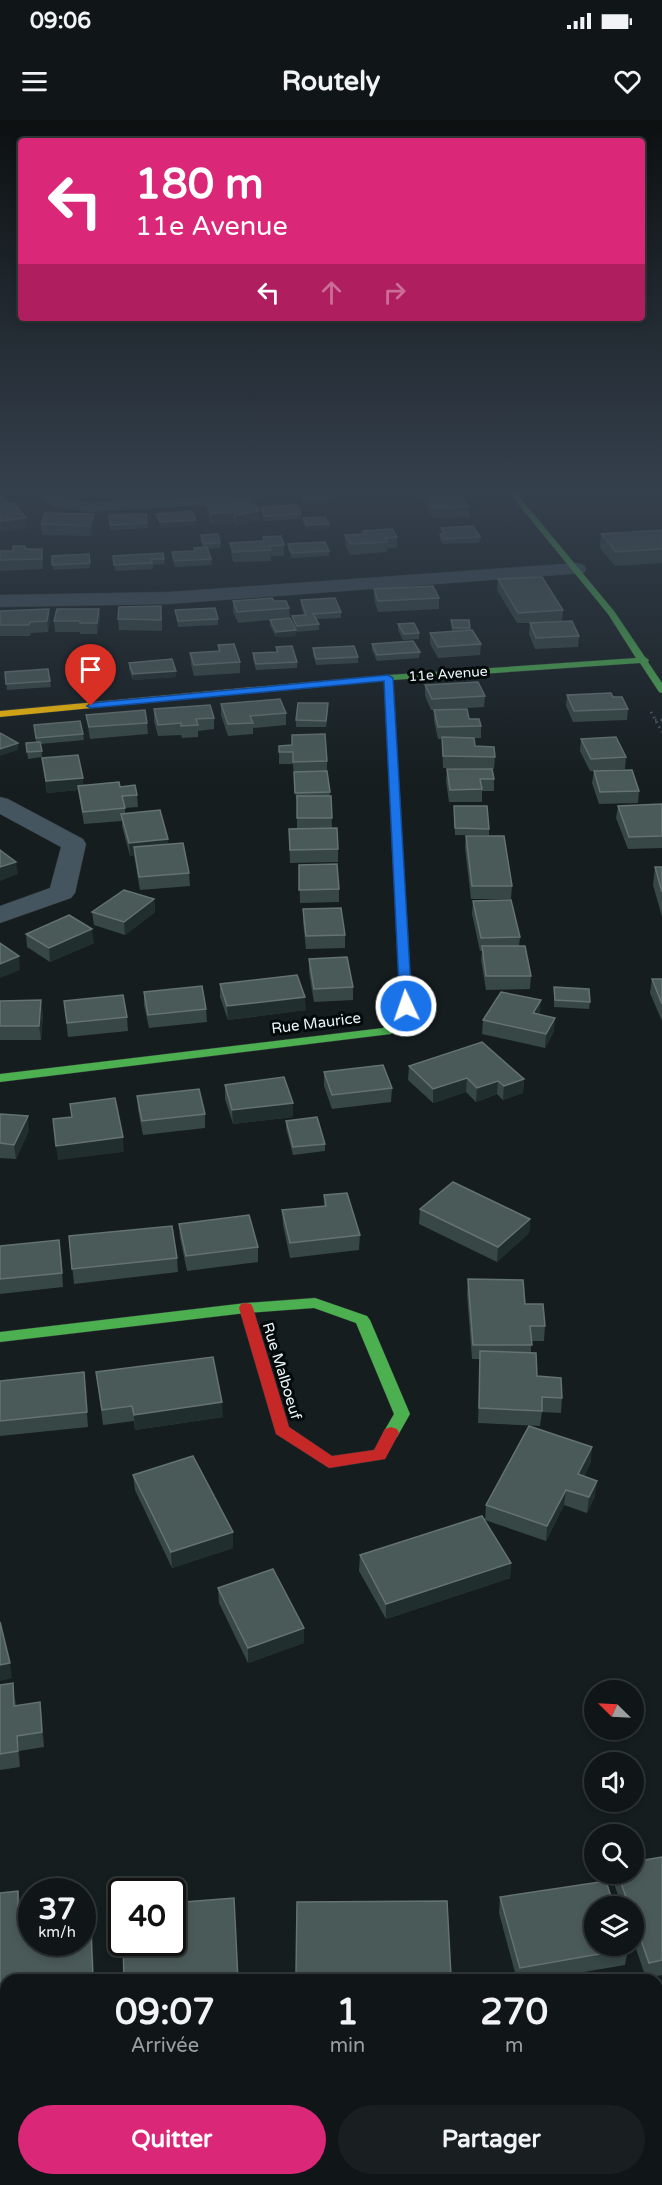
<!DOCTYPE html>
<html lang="fr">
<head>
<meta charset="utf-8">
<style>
  body { margin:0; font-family:"Varela Round",sans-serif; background:#191f20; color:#f1f3f6; height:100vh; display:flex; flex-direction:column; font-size:22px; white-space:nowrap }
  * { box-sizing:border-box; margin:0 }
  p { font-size:20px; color:#9c9fa1 }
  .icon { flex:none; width:33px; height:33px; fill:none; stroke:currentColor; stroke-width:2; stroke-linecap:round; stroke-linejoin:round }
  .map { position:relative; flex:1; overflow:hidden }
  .details { position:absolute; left:0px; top:1854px; width:663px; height:212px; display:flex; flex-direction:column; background:#101617; border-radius:18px 18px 0 0; box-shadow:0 3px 9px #0003,0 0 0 2px #303536 }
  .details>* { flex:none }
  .hud { position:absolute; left:18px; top:18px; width:627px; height:183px; border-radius:6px; box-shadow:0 3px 9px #0003,0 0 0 2px #303536; background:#db2777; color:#fff; overflow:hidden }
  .needle { width:39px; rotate:294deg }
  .tools { position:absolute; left:584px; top:1560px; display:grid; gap:12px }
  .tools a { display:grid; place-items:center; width:60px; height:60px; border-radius:50%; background:#101617; box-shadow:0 3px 9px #0003,0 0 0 2px #303536; font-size:30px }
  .speed { position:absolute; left:18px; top:1758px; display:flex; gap:12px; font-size:30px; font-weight:700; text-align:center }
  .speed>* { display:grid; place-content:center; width:78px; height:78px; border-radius:50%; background:#101617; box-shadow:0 3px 9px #0003,0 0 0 2px #303536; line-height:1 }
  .speed small { font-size:15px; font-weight:400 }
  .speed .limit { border:3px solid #111; border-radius:9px; background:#fff; color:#111 }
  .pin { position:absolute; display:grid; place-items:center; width:51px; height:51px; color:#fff; margin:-62px -26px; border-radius:50% 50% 50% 0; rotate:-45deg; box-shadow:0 0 6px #0007 }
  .pin .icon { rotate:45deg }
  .me { position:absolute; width:66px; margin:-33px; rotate:357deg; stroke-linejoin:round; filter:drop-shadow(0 0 4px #0008) }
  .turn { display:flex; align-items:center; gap:21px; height:126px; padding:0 18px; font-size:27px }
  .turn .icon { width:78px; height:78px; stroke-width:2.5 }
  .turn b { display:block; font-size:42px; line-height:51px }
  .lanes { display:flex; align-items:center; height:57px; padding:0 18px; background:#0003; justify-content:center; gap:30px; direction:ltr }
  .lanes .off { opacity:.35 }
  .eta { display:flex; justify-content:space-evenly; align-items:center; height:102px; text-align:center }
  .eta b { font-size:36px; font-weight:700; line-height:42px }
  .cta { display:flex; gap:12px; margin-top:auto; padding:12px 18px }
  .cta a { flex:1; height:69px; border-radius:36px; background:#db2777; color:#fff; font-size:24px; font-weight:700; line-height:69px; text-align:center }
  .cta a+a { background:#191f20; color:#f1f3f6 }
  .status { display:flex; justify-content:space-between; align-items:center; height:42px; padding:0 30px; background:#101617; direction:ltr }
  .status svg { height:16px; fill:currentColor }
  header { display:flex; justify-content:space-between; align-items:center; height:78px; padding:0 18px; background:#101617; font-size:27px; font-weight:700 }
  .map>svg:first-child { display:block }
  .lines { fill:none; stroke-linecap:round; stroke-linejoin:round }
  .street-casing { stroke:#303638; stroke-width:1 }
  .fast-casing { stroke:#303638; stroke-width:1 }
  .slow-casing { stroke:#303638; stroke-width:1 }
  .jam-casing { stroke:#303638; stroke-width:1 }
  .path { stroke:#4c585f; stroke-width:3; stroke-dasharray:1.5 4; stroke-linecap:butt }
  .street { fill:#44555f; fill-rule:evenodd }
  .fast { fill:#4caf50; fill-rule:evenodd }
  .slow { fill:#ffc107; fill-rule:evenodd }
  .jam { fill:#c62828; fill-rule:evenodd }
  .wall { fill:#374745 }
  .shaded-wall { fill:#212e2e }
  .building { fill:#4a5a58; stroke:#647271; stroke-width:1.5 }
  .route { fill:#1a73e8; stroke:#114b97; stroke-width:1.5 }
  .labels { text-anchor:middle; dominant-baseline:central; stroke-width:6; stroke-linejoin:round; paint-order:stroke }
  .far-street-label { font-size:14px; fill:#ecf5f7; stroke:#04090a }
  .street-label { font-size:15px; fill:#ecf5f7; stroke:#04090a }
</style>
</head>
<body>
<div class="status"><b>09:06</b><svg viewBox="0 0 49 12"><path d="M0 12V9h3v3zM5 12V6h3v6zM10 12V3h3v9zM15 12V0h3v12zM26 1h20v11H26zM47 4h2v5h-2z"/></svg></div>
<header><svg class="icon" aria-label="menu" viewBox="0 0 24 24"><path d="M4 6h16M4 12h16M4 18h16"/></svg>Routely<svg class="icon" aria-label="heart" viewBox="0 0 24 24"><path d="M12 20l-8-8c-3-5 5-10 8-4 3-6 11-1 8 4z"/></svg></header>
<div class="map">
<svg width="662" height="2065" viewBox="0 0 662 2065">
  <rect width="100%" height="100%" fill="#151d1f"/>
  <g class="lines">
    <g class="street-casing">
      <g id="street">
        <path d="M37 374C55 374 70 380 88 382L266 374 263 378 246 383 88 392 53 386 43 381Z"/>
        <path d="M577 443 584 445 586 449 584 453 169 484 0 487V475L169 472Z"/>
        <path d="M0 677 8 679 83 719 86 724 75 773 71 778 0 803V786L50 768 61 727 0 694Z"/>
      </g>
    </g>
    <g class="fast-casing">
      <g id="fast">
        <path d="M510 374H517L614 491 645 537 649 540 648 542 662 563V573L659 572 640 543 393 560 412 886 391 914 0 962V954L383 908 400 886 384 561 254 573 249 570 254 567 388 555 636 538 608 494Z"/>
        <path d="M315 1178 367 1196 370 1200 410 1294 397 1317 391 1319 385 1317 383 1313 394 1294 356 1203 314 1188 246 1193 0 1222V1212L246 1183Z"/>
        <path d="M6 1992V2014L0 2015V1993Z"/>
        <path d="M657 2059 658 2060 656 2065H609L612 2060Z"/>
      </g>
    </g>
    <g class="slow-casing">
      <g id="slow">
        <path d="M254 567 259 570 257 572 0 597V591Z"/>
        <path d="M662 1973V1995L657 1996V1974Z"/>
      </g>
    </g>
    <g class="jam-casing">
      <path id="jam" d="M246 1183 251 1184 253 1188 289 1307 332 1336 374 1330 385 1309 391 1307 397 1309 399 1313 385 1339 329 1348 276 1314 239 1188 241 1184Z"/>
    </g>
    <g class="path">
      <path d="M651 592 662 612"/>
      <path d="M655 600H662"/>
    </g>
    <use href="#street" class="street"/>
    <use href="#fast" class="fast"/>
    <use href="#slow" class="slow"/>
    <use href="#jam" class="jam"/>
  </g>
  <g class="wall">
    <path d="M195 374H220L196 376Z"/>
    <path d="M329 374 328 383H303V378Z"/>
    <path d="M420 374H461L469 387V397L433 398Z"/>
    <path d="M0 375 8 384 26 398 27 408 2 411 0 408Z"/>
    <path d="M207 386 259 391V401L236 405 234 402 212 404 208 396Z"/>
    <path d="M261 387 301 394V399L264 401 261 392Z"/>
    <path d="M94 394 95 404 91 416 42 415 41 404Z"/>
    <path d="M109 395 147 403 148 408 110 410Z"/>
    <path d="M303 398 329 409 307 410 303 403Z"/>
    <path d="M441 408 480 417 479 423 443 424 440 419V414L442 413Z"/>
    <path d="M662 410V443L615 446 600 428 601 414Z"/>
    <path d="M363 411 397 417V428H387V432L350 435 345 425V415L363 414Z"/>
    <path d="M201 415 220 423 221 428 208 429 211 439 212 445 175 447 172 437V432L194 431V428L203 427 201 420Z"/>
    <path d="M263 417 284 425V436H271V441L233 442 231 433 230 423 263 421Z"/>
    <path d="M288 424 329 431V436L292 438 288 429Z"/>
    <path d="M26 429H42L43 449 0 451V431Z"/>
    <path d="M89 434 90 448 53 450 52 436Z"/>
    <path d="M113 436 164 439 165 444 153 445V449L115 451Z"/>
    <path d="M498 459 563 490 562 501 534 503 579 516 578 527 535 529 529 514 530 503H517L497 470Z"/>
    <path d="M374 469 439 478V489L378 492 374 480Z"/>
    <path d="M301 480 341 492V498L316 499 319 504V510L297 512 293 502 292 496 304 495 301 486Z"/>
    <path d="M233 481H274L289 488 290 498 296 516 276 517 270 505V500L238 503 233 492Z"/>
    <path d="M99 489 100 499 97 514H80V512H55L54 501Z"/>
    <path d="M175 490 218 499V505L178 507Z"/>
    <path d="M0 491 50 500 48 512 31 513 30 516H0Z"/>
    <path d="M162 497V511L119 510 118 499Z"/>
    <path d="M451 500 470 508V510L481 524 480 535 438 538 430 524V513L452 511Z"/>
    <path d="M398 504 419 513V519L403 520 398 510Z"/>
    <path d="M372 524 420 532 419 538 377 541 372 530Z"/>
    <path d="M218 525 240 542V553L194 556 191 544 190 533 218 531Z"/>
    <path d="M276 527 297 542V548L256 550 253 539V533L276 532Z"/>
    <path d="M313 528 358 537V543L316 545 313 534Z"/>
    <path d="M129 543 176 551V557L133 560 129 549Z"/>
    <path d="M67 547 113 556 114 562 70 565Z"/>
    <path d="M5 552 50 561 51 567 7 570Z"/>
    <path d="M425 565 485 576 484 587 452 589 481 606V618H474L475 626 495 637 494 649 443 648 442 619H438L434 601V590H431L425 576Z"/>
    <path d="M567 575 613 577 628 589 627 600 573 602 566 586Z"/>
    <path d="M221 584 286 593V605L253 608V614L228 616 221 595Z"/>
    <path d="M154 589 214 598V609L198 611V617L182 618 181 615 158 616 154 601Z"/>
    <path d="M328 590 326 607H296V600Z"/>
    <path d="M86 595 147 603 148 614 90 619Z"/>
    <path d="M34 605 83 614 84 620 41 624 42 637 28 639 26 623 36 622Z"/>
    <path d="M581 619 626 637 625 649 595 651 639 671 638 683 599 684 592 663 594 651H590L580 631Z"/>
    <path d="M279 626 327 641V653L330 676H331L332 708 338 729V742L290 743 289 709 297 708V679H296L293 644H279Z"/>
    <path d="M42 638 84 665 120 667 137 675 138 687 125 688V693L168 724 189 753 190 766 140 770 134 735 130 736 122 706V701L84 704 78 670 47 673Z"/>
    <path d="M447 649 494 659V671H482V682H449L446 661Z"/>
    <path d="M662 684V728L628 729 616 698 618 686Z"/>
    <path d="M454 686 489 709V715H455Z"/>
    <path d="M466 716 512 766 511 779H471L465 728Z"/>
    <path d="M299 745 339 769V782L300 783Z"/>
    <path d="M655 747H662V797L653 765Z"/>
    <path d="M154 779 155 792 125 815 94 805 92 792Z"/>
    <path d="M473 781 520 817 519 826 531 856 530 869 486 870 481 840 482 831H480L472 794Z"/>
    <path d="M303 789 345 815V828L306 829 303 802Z"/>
    <path d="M26 814 94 823 50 842 27 827Z"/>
    <path d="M309 839 353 867V880L314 882 309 852Z"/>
    <path d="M652 859H662V901L650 873Z"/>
    <path d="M220 864 306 890 228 900 220 877Z"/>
    <path d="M554 867 590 882 589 889 554 887Z"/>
    <path d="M144 872 206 889 207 902 149 908 144 885Z"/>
    <path d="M0 881 43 893 41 920H0Z"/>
    <path d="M64 881 127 897 128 911 68 917Z"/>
    <path d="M539 894 554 911 545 928 482 914 483 900Z"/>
    <path d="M409 946 524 959 523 973 503 980 497 974 476 982 466 972 433 983 408 960Z"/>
    <path d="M324 952 392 968 391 982 332 989 324 966Z"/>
    <path d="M225 965 293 983V997L233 1004 225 979Z"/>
    <path d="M137 976 205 994V1008L143 1015 138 990Z"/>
    <path d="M0 994 29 1010 16 1039 0 1038Z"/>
    <path d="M286 1001 325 1024V1031L293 1035 286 1008Z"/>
    <path d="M324 1075 360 1115 359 1130 290 1138 283 1105 282 1090 324 1086Z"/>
    <path d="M420 1089 530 1099 529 1113 497 1142 419 1104Z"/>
    <path d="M179 1104 258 1127V1142L187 1151 180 1118Z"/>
    <path d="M69 1116 177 1138 178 1152 74 1164Z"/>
    <path d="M0 1126 61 1134 63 1167 0 1174Z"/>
    <path d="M468 1159 525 1184 545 1206 544 1221H531V1233L537 1256 562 1278 561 1293 542 1292 540 1306 478 1303 480 1239H472L467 1174Z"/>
    <path d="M84 1252 88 1307 0 1316V1261Z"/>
    <path d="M96 1252 223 1297 135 1310 134 1301 103 1305Z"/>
    <path d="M591 1342 584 1356 595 1376 587 1393 564 1385 546 1421 485 1400 486 1385Z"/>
    <path d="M133 1355 233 1412V1428L172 1448 135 1370Z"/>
    <path d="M360 1435 511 1443 510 1458 386 1499 359 1451Z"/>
    <path d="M218 1468 304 1508V1523L248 1543 219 1483Z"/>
    <path d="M0 1565 15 1578 16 1586 40 1582 42 1598 44 1627 19 1631 20 1647 0 1650Z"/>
    <path d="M662 1737V1855L646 1858 633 1820V1786H622L613 1761 614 1754H633Z"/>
    <path d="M18 1771 21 1786V1797L92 1803 94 1860H6V1891L0 1892V1773Z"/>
    <path d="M500 1777 628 1829 625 1845 537 1860H517L499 1793Z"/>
    <path d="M297 1782 451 1856 450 1860H296Z"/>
  </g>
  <g class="shaded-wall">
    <path d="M259 391V401L236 405V395Z"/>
    <path d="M234 392V402L212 404V394Z"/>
    <path d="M94 394 95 404 91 416 90 406Z"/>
    <path d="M26 398 27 408 2 411 1 401Z"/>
    <path d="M196 400V405L160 408V402Z"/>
    <path d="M329 404V409L307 410V405Z"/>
    <path d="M49 489 50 500 48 512 47 501Z"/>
    <path d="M99 489 100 499 97 514V503Z"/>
    <path d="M296 510V516L276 517V512Z"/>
    <path d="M176 551V557L133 560V554Z"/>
    <path d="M18 623V630L0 636V629Z"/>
    <path d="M83 658 84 670 78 666V670L47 673 46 661Z"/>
    <path d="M168 719 169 732 134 727V735L130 736 129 723Z"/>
    <path d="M16 742 18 754 0 761V747Z"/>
    <path d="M154 779 155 792 125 815 124 802Z"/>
    <path d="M92 809 94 823 50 842 49 828Z"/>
    <path d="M19 836 20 850 0 858V844Z"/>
    <path d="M305 877 306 890 228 900 227 886Z"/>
    <path d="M41 880 43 893 41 920 39 906Z"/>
    <path d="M541 880 540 894 532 907 533 893Z"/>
    <path d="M555 898 554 911 545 928 546 914Z"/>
    <path d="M467 958 466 972 433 983V969Z"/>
    <path d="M524 959 523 973 503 980 504 966Z"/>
    <path d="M498 961 497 974 476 982 477 968Z"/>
    <path d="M293 983V997L233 1004 232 990Z"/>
    <path d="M28 996 29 1010 16 1039 14 1025Z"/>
    <path d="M123 1017 124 1032 58 1040 56 1026Z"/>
    <path d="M530 1099 529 1113 497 1142 498 1127Z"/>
    <path d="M222 1282 223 1297 135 1310 134 1295Z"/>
    <path d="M592 1327 591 1342 577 1369 578 1354Z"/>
    <path d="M597 1361 595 1376 587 1393 589 1377Z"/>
    <path d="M566 1370 564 1385 546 1421 547 1406Z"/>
    <path d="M233 1412V1428L172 1448 171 1432Z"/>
    <path d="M511 1443 510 1458 386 1499V1484Z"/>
    <path d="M304 1508V1523L248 1543V1528Z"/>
    <path d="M10 1543 12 1558 0 1561V1545Z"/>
    <path d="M13 1563 15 1578 16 1601 14 1586Z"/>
    <path d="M40 1582 42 1598 44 1627 42 1612Z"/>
    <path d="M17 1616 19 1631 20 1647 18 1631Z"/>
    <path d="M18 1771 21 1786V1813L18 1798Z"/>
    <path d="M90 1788 92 1803 94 1860H93Z"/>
  </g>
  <g class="building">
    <path d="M304 374H328V378H303Z"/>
    <path d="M426 374H461L469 387 434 388Z"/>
    <path d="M0 375 8 384 0 385Z"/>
    <path d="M253 382 259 391 236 395 234 392 212 394 207 386Z"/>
    <path d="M14 383 26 398 1 401 0 400V385Z"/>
    <path d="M297 385 301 394 264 396 261 387Z"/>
    <path d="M192 391 196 400 160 402 156 394Z"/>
    <path d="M45 393 94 394 90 406 41 404Z"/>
    <path d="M146 394 147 403 110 405 109 395Z"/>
    <path d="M325 397 329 404 307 405 303 398Z"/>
    <path d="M473 406 480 417 443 419 440 414 445 413 441 408Z"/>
    <path d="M392 409 397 417 385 418 387 422 351 424 345 415 365 414 363 411Z"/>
    <path d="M662 410V429L616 432 601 414Z"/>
    <path d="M218 414 220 423 203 424 201 415Z"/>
    <path d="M281 416 284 425 269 426 271 430 233 432 230 423 264 421 263 417Z"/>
    <path d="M325 422 329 431 292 433 288 424Z"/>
    <path d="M13 426H25V429H42V439L0 440V431H13Z"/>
    <path d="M207 427 211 439 175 441 172 432 195 431 194 428Z"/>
    <path d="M163 433 164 439H151L152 443 114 445 113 436Z"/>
    <path d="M89 434 90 443 52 445V436Z"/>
    <path d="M542 457 563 490 518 493 498 459Z"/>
    <path d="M433 466 439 478 378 481 374 469Z"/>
    <path d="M272 478 274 481H286L289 488 237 492 233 481Z"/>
    <path d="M335 478 341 492 313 494 319 504 297 506 292 496 306 495 301 480Z"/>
    <path d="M161 486V500L118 499 119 487Z"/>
    <path d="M215 488 218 499 178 501 175 490Z"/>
    <path d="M49 489 47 501 30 502 29 505H0V491Z"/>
    <path d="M57 489H99L97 503H80V501H54Z"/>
    <path d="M290 498 296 510 276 512 270 500Z"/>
    <path d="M451 500H469L470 508H453Z"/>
    <path d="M572 501 579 516 536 518 530 503Z"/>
    <path d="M414 503 419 513 404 514 398 504Z"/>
    <path d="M472 510 481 524 438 527 430 513Z"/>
    <path d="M413 521 420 532 377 535 372 524Z"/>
    <path d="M234 524 240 542 194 545 190 533 220 531 218 525Z"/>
    <path d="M292 526 297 542 256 544 253 533 278 532 276 527Z"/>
    <path d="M354 526 358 537 316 539 313 528Z"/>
    <path d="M172 539 176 551 133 554 129 543Z"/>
    <path d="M111 544 113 556 69 559 67 547Z"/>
    <path d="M48 549 50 561 6 564 5 552Z"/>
    <path d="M478 562 485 576 432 579 425 565Z"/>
    <path d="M611 573 613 577H622L628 589 574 591 567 575Z"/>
    <path d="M280 579 286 593 250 596 253 603 228 604 221 584Z"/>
    <path d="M298 583H328L326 601 296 600Z"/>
    <path d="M210 585 214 598 196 599 198 605 181 606V603L158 605 154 589Z"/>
    <path d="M467 589 469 599H479L481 606 438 607 434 590Z"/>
    <path d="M145 590 147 603 89 607 86 595Z"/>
    <path d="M80 601 83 614 36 618 34 605Z"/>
    <path d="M0 613 18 623 0 629Z"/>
    <path d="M325 614 327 641 293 642V632H279V626L292 625V615Z"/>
    <path d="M442 617 474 618 475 626 494 627 495 637 443 636Z"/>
    <path d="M616 617 626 637 591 639 581 619Z"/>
    <path d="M40 622 42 631 27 632 26 623Z"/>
    <path d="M78 635 83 658 46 661 42 638Z"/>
    <path d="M447 649H492L494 659H480L482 669 450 670Z"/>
    <path d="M632 650 639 671 600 672 594 651Z"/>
    <path d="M327 651 330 672 295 673 294 652Z"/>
    <path d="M119 662 120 667 135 665 137 675 122 676 125 688 83 692 78 666Z"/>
    <path d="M297 676H331L332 698H297Z"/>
    <path d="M662 684V716L629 717 618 686Z"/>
    <path d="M454 686H487L489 709 455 708Z"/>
    <path d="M160 690 168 719 129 723 121 694Z"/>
    <path d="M337 708 338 729 290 730 289 709Z"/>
    <path d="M466 716H504L512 766H472Z"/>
    <path d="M183 723 189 753 139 757 134 727Z"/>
    <path d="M0 730 16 742 0 747Z"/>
    <path d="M337 744 339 769 299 770V745Z"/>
    <path d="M655 747H662V772Z"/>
    <path d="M124 770 154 779 124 802 92 792Z"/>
    <path d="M511 780 520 817 481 818 473 781Z"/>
    <path d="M341 788 345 815 306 816 303 789Z"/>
    <path d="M69 795 92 809 49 828 26 814Z"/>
    <path d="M0 823 19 836 0 844Z"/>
    <path d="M482 826H525L531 856H486Z"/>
    <path d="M347 837 353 867 314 869 309 839Z"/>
    <path d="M297 855 305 877 227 886 220 864Z"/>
    <path d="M652 859H662V884Z"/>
    <path d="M202 866 206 889 148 895 144 872Z"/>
    <path d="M554 867 589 869 590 882 555 880Z"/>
    <path d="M501 872 541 880 533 893 555 898 546 914 483 900Z"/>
    <path d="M123 875 127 897 67 903 64 881Z"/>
    <path d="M41 880 39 906H0V881Z"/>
    <path d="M482 922 524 959 504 966 498 961 477 968 467 958 433 969 409 946Z"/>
    <path d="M383 945 392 968 332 975 324 952Z"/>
    <path d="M284 957 293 983 232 990 225 965Z"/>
    <path d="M199 969 205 994 142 1001 137 976Z"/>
    <path d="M115 978 123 1017 56 1026 53 999 72 997 70 984Z"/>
    <path d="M0 994 28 996 14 1025 0 1023Z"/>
    <path d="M317 997 325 1024 293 1027 286 1001Z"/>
    <path d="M453 1062 530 1099 498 1127 420 1089Z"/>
    <path d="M347 1073 360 1115 290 1123 282 1090 326 1086 324 1075Z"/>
    <path d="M249 1095 258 1127 186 1136 179 1104Z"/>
    <path d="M172 1106 177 1138 72 1149 69 1116Z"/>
    <path d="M59 1120 62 1153 0 1159V1126Z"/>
    <path d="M468 1159 523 1160 525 1184H543L545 1206H530L532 1225H473Z"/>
    <path d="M480 1231 536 1233 537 1256 561 1258 562 1278 542 1277V1291L479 1288Z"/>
    <path d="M213 1237 222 1282 134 1295 132 1286 102 1290 96 1252Z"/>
    <path d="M84 1252 87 1292 0 1301V1261Z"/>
    <path d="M529 1306 592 1327 578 1354 597 1361 589 1377 566 1370 547 1406 486 1385Z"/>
    <path d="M193 1336 233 1412 171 1432 133 1355Z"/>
    <path d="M482 1396 511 1443 386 1484 360 1435Z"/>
    <path d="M273 1449 304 1508 248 1528 218 1468Z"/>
    <path d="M0 1502 10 1543 0 1545Z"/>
    <path d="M13 1563 14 1586 40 1582 42 1612 17 1616 18 1631 0 1634V1565Z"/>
    <path d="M662 1737V1840L649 1843 633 1797V1786H629L618 1754H633V1742Z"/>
    <path d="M606 1761 614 1786H594V1826H626L628 1829 520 1848 500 1777Z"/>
    <path d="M18 1771V1798L32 1796V1822H82V1789L90 1788 93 1860H6V1876L0 1877V1773Z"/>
    <path d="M234 1778 238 1860H124L123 1822H172V1783Z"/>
    <path d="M447 1781 451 1856 296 1855 297 1782Z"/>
  </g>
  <linearGradient id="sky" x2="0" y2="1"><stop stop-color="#0c1011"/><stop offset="0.56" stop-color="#35404d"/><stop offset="1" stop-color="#35404d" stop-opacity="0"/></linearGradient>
  <rect width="662" height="663" fill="url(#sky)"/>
  <path class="route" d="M388 555 393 558 412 886 406 890 400 886 384 561 91 588 87 586 91 583Z"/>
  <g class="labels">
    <g class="far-street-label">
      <text transform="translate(448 554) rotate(-4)">11e Avenue</text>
    </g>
    <g class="street-label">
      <text transform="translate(316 903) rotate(-7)">Rue Maurice</text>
      <text transform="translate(282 1251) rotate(73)">Rue Malboeuf</text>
    </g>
  </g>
</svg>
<div class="tools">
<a><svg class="needle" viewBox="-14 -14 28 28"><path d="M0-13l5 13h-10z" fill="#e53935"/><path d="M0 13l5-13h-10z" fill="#9c9fa1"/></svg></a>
<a><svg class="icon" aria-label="sound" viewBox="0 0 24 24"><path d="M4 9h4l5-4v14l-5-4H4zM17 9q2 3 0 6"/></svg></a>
<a><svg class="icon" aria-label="search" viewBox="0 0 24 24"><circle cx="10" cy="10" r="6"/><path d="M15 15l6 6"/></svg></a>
<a><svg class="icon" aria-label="layers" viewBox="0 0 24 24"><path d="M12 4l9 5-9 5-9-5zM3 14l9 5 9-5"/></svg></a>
</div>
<div class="speed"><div>37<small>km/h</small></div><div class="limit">40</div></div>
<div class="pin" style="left:91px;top:586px;background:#d93025"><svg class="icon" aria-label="arrive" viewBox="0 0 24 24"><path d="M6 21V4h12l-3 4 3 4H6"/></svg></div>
<svg class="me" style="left:406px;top:886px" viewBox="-20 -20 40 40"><circle r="17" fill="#1a73e8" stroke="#fff" stroke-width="3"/><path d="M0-11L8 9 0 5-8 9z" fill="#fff"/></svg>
<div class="hud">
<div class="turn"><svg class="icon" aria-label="left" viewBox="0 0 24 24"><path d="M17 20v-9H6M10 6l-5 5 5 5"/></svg><div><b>180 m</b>11e Avenue</div></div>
<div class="lanes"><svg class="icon" aria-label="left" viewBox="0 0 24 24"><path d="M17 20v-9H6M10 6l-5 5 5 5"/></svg><svg class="icon off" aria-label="ahead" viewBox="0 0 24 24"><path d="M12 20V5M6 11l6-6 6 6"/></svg><svg class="icon off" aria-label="right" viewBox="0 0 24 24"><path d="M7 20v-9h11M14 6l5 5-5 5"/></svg></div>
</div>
<section class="details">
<div class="eta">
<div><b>09:07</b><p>Arrivée</p></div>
<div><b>1</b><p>min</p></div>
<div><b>270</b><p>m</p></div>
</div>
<div class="cta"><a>Quitter</a><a>Partager</a></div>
</section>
</div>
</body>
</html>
